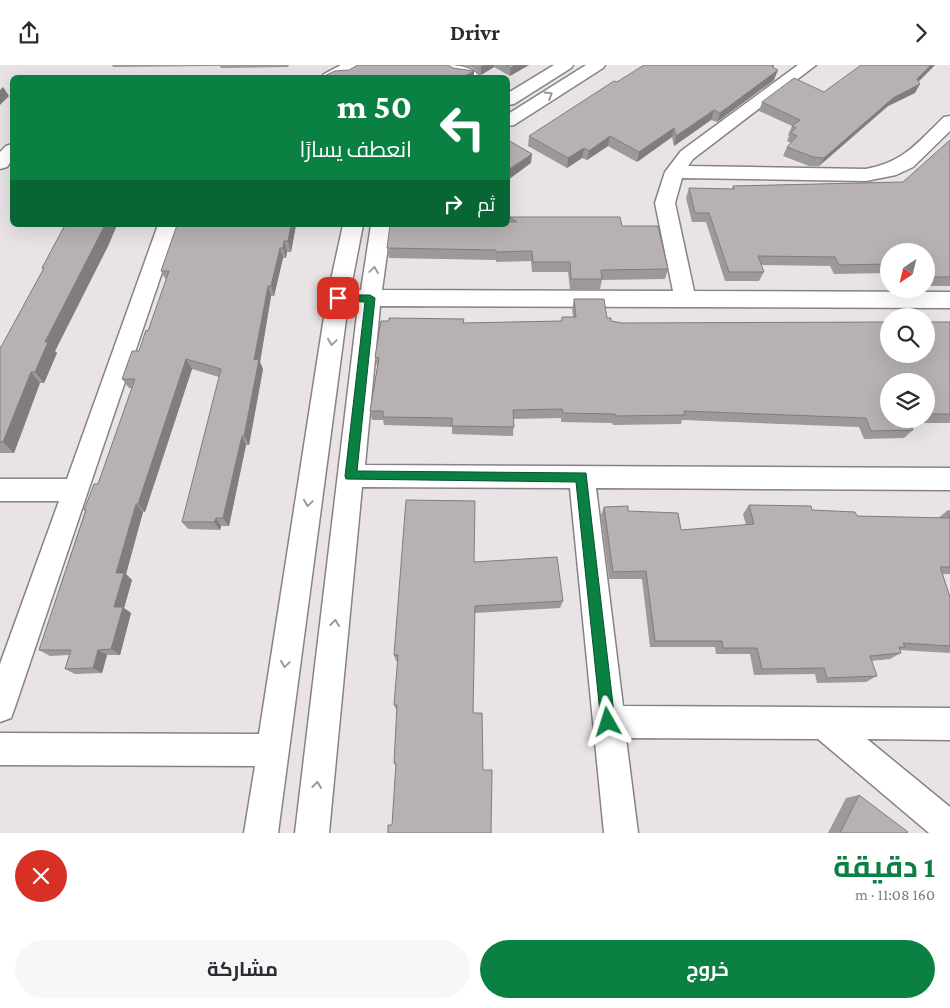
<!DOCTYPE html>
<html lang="ar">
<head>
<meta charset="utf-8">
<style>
  body { margin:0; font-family:"Crimson Pro",Cairo,serif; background:#f7f7f7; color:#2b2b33; direction:rtl; height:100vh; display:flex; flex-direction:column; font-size:19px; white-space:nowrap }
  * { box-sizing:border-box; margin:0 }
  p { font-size:16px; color:#7c7c81 }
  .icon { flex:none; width:28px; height:28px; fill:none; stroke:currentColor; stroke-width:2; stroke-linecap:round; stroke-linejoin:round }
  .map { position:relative; height:768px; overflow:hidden; direction:ltr }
  .details { display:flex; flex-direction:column; background:#fff; flex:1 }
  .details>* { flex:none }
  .banner { position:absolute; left:10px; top:10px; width:500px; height:152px; border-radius:8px; box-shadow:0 5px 20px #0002; direction:rtl; background:#0b8043; color:#fff; overflow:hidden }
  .needle { width:32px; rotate:215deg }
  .fabs { position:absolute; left:880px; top:178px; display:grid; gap:10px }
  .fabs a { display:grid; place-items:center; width:55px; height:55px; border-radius:50%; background:#fff; box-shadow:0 5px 20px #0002; font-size:25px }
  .pin { position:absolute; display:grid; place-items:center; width:42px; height:42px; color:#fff; margin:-21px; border-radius:10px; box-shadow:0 2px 8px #0006 }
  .me { position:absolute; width:55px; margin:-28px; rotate:354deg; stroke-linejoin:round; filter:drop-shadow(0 0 4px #0008) }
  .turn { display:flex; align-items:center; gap:18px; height:105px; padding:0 15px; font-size:22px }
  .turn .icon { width:65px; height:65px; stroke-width:2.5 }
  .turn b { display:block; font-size:35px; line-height:42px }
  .then { display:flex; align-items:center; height:48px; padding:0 15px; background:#0003; gap:10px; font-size:19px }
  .round { display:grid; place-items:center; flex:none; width:52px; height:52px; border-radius:26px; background:#f7f7f7 }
  .overview { display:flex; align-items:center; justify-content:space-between; height:85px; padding:0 15px }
  h1 { font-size:30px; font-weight:700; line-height:38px; color:#0b8043 }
  .button { display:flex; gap:10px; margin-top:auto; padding:10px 15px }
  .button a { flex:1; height:58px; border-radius:30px; background:#0b8043; color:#fff; font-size:20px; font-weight:700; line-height:58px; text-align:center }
  .button a+a { background:#f7f7f7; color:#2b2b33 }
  header { display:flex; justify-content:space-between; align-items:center; height:65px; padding:0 15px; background:#fff; font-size:22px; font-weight:700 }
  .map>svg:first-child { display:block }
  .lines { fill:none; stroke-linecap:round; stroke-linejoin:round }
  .minor-casing { stroke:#888284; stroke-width:3 }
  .minor { fill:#fff; fill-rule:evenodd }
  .wall { fill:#9d9998; fill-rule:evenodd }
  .shaded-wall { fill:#807d7c }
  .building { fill:#b7b2b1; stroke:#807d7c }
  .oneway { stroke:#9c9b9b }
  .route { fill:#0b8043; stroke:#07532c }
</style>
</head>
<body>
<header><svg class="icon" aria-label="forward" viewBox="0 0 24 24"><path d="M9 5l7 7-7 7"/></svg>Drivr<svg class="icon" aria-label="share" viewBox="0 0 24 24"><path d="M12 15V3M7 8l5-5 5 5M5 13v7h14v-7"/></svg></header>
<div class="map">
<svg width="950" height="768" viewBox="0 0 950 768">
  <rect width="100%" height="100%" fill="#e9e3e5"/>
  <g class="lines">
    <g class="minor-casing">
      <g id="minor">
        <path d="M341 0H362C353 12 335 14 322 12L324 9Z"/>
        <path d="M441 0C455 0 471 0 480 12 467 14 450 12 441 0Z"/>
        <path d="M554 0H573L571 3 514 39 508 40V28Z"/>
        <path d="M586 0H605L603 3 514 60 508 61V49Z"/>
        <path d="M798 0H816L693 94 688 101 866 104C904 97 917 78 944 52L950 51V66L913 102 896 110 866 116 682 113 675 138 694 226 950 227V243L380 241 365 400 950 403V425L596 423 623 641 950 643V675L867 674 950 742V768H929L818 674 626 673 638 768H604L570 423 362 422 329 768H295L358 241 348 239 278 768H244L255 701 0 700V668L259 669 327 233 343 160H363L350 227 361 225 371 160H391L382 225 673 226 655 138 665 107 681 86Z"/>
        <path d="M12 79V95L7 102 0 104V87L6 81Z"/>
        <path d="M158 160H178L15 642 11 653 0 657V599L59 436H0V414H67Z"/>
      </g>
    </g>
    <use href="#minor" class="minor"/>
  </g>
  <g class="wall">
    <path d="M112 0H289L288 2 221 3 220 1 113 2Z"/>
    <path d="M464 0H529L510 11 494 2 481 10 473 3Z"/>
    <path d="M935 0 919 16 915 28 888 41 819 101H809L783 91 787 82 791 78 787 76 789 71 788 70 792 61 759 46 762 37 824 27Z"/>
    <path d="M773 3 774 15 717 57 711 55 674 81 672 72 637 97 608 81 587 95 582 93 567 103 528 81 529 71 617 17Z"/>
    <path d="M950 75V221H926V186H889V208L834 209 830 201 761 200 764 207 759 216H725L706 157H692L686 133 689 123 732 124 733 121 903 117Z"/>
    <path d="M510 152 622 161 668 204 665 214 602 215 600 224H570L568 207H532L531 196 496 197V195L389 193 387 183 510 157Z"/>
    <path d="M65 160H117L108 181 55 286 57 288 44 318H40L14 388H0V282H1L43 205 42 203Z"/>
    <path d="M177 160H296L291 187H287L286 193H283L274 231H271L260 297 263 304 249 380H246L229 461H221L220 465 188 464 182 457 219 312 192 304 145 447H143L126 509 132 515 124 543 131 548 120 590H107L102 608 75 609 65 604 69 590 50 591 39 585 85 446 84 445 98 419 132 323H129L122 314 139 286 148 266 166 215 161 206Z"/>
    <path d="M574 234 607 253 611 256 622 258 950 257V358H910L913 365 904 373 864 374 859 362 682 355 681 359 613 360 612 358 561 357V353L514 354 513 371 452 369V362L384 360 383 355H372L370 346 377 302 375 292 464 258 561 256 562 252H573L572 244ZM926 316V354H889Z"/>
    <path d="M749 440 812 445 857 451 938 453 947 446H950V509H943L950 532V588L900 585 901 588 890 594 871 596 877 611 866 617 817 618 815 609 754 610 750 589H716L715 582H650L642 514H609L601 450 604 442 628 446 681 465 746 460 743 449Z"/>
    <path d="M475 496 563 536 560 543 475 548 392 760 396 701 394 698 397 644H396L394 640 398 596H396L394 590Z"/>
    <path d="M859 730 907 768H828L846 733Z"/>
  </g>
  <g class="shaded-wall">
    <path d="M484 0H494V2L481 10V2Z"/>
    <path d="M515 0H529L510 11 511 3Z"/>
    <path d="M931 0H935L912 23 917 14Z"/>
    <path d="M778 5 774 15 717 57 720 48Z"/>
    <path d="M474 6V12H463Z"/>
    <path d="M920 19 915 28 888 41 819 101 824 93 893 33Z"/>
    <path d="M3 22 9 31 0 40V25Z"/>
    <path d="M714 45 711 55 674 81 676 71Z"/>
    <path d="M674 63 672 72 637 97 639 87Z"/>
    <path d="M610 71 608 81 587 95 589 86Z"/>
    <path d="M584 83 582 93 567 103 568 93Z"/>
    <path d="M532 89 531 98 508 115V105Z"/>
    <path d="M105 160H117L108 181 55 286 57 288 44 318 35 307 45 277Z"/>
    <path d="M291 160H296L291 187 288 176Z"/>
    <path d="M284 176 287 187 286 193 283 183Z"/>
    <path d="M280 183 283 193 274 231 271 221Z"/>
    <path d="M268 221 271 231 260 297 263 304 249 380 244 371 254 295Z"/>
    <path d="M186 294 192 304 145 447 138 439Z"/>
    <path d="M31 307 40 318 14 388 3 377Z"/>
    <path d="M242 371 246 380 229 461 223 453Z"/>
    <path d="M136 439 143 447 126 509 132 515 124 543 131 548 120 590 111 584 116 508Z"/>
    <path d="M216 453 221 461 220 465 214 457Z"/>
    <path d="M98 585 107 590 102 608 93 603Z"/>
  </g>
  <g class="building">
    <path d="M358 0H448L453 3 474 6 463 12H322L335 6 349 5Z"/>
    <path d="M506 0H515L511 3Z"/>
    <path d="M644 0H771L774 1 772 2 778 5 720 48 714 45 676 71 674 63 639 87 610 71 589 86 584 83 568 93 529 71 614 16 617 17Z"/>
    <path d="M861 0H931L917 14 920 19 893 33 824 93 813 92 787 82 797 71 791 68 796 63 792 61 800 55 762 37 794 13 824 27Z"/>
    <path d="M508 75 532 89 508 105Z"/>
    <path d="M950 75V212H926V186H889V199L839 200 835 192 758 191 764 207H729L709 148H695L689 123 734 124 733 121 903 117Z"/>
    <path d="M510 152H620L622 161H658L668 204 601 205 602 214H571L570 197H533L532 186 496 187V185L387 183 390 160H508V157H517Z"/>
    <path d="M65 160H105L45 277H48L35 307H31L3 377H0V282H1L44 203H42Z"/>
    <path d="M177 160H291L288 176H284L283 183H280L271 221H268L254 295 259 294 244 371H242L223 453H216L214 457H182L221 304 186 294 138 439H136L116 508H124L114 542H123L111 584 98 585 93 603 65 604 71 585H39L86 445H84L94 419H98L135 314H122L132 286H139L146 265 148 266 169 206H161Z"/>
    <path d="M574 234H604L607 253H611V256L622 258 889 257V289H926V257H950V349H926V316H889V354H908L913 365 871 366 866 353 684 346 685 350 615 351V349L563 348 562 344 513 345 514 362 452 361V353L383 352V346H370L379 293 375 292 381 256H389V253L464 254 463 258 562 256V252H576Z"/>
    <path d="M406 435 475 436 474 497 557 492 563 536 475 541 473 648H482L483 705H492L491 768H388V760H392L396 698H394L397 640H394L398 590H394Z"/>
    <path d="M749 440 811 441 812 445 855 447 857 451 950 453 947 446H950V502H940L950 532V581L903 578 905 582H899L901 588 870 591 877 611 827 613 824 603 762 604 757 583H723L722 576H655L646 506 613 507 604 442 628 441V446L678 448 681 465 754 459Z"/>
    <path d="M859 730 908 767 907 768H840Z"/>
  </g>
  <defs><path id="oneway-chevron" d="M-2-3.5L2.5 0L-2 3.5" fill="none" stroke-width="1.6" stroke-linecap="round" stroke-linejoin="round" transform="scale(1.25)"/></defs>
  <g class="oneway">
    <use href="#oneway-chevron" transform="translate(549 30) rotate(-32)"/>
    <use href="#oneway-chevron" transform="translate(374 205) rotate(-82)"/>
    <use href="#oneway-chevron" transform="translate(332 277) rotate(98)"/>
    <use href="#oneway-chevron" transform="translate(308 438) rotate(98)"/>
    <use href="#oneway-chevron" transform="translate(335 558) rotate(-84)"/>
    <use href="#oneway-chevron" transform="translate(285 599) rotate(98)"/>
    <use href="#oneway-chevron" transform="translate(317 720) rotate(-84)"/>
  </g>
  <path class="route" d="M338 230H370L375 233 357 406 586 408 615 657 613 662 608 664 603 662 601 657 576 417 346 414 345 411 365 237 335 236V231Z"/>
</svg>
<div class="fabs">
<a><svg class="needle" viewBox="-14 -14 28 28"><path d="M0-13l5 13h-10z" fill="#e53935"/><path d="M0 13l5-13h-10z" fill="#7c7c81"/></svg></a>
<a><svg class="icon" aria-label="search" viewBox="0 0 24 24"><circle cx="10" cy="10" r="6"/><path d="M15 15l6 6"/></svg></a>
<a><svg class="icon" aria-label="layers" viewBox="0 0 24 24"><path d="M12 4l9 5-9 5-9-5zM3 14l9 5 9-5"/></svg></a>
</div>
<div class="pin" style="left:338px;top:233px;background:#d93025"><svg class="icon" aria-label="arrive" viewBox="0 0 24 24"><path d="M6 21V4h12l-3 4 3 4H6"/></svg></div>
<svg class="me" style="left:608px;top:657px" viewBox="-20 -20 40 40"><path d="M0-17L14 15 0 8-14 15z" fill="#0b8043" stroke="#fff" stroke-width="4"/></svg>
<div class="banner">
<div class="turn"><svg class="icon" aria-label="left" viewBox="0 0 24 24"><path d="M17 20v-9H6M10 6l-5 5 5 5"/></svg><div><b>50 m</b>انعطف يسارًا</div></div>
<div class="then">ثم<svg class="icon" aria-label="right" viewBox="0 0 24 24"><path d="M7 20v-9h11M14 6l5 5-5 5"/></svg></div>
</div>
</div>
<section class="details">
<div class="overview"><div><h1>1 دقيقة</h1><p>160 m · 11:08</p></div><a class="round" style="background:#d93025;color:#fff"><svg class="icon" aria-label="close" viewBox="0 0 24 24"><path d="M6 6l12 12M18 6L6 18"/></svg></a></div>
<div class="button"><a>خروج</a><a>مشاركة</a></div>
</section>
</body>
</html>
